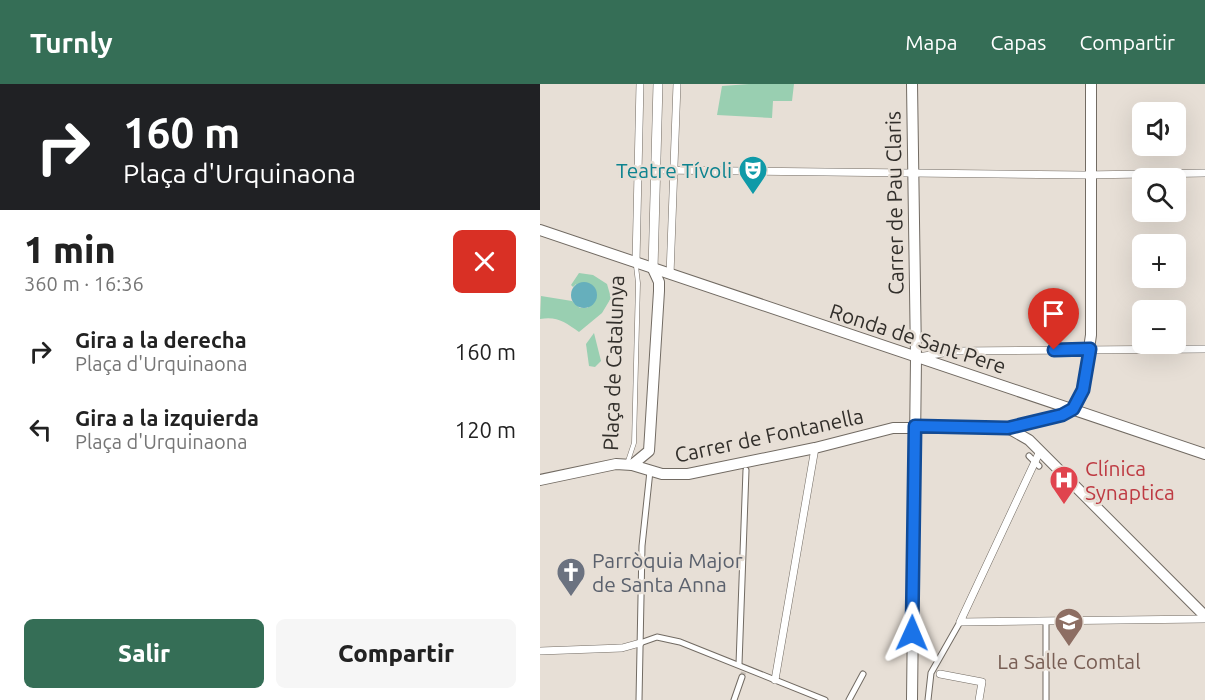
<!DOCTYPE html>
<html lang="es">
<head>
<meta charset="utf-8">
<style>
  body { margin:0; font-family:Ubuntu,sans-serif; background:#f6f6f6; color:#222; height:100vh; display:flex; flex-direction:column; font-size:22px; white-space:nowrap }
  * { box-sizing:border-box; margin:0 }
  p { font-size:20px; color:#767676 }
  .icon { flex:none; width:33px; height:33px; fill:none; stroke:currentColor; stroke-width:2; stroke-linecap:round; stroke-linejoin:round }
  .map { position:relative; flex:1; overflow:hidden }
  .sheet { display:flex; flex-direction:column; background:#fff; width:540px }
  .sheet>* { flex:none }
  .banner { background:#202124; color:#fff; overflow:hidden }
  .tools { position:absolute; left:592px; top:18px; display:grid; gap:12px }
  .tools a { display:grid; place-items:center; width:54px; height:54px; border-radius:9px; background:#fff; box-shadow:0 6px 24px #0002; font-size:30px }
  .pin { position:absolute; display:grid; place-items:center; width:51px; height:51px; color:#fff; margin:-62px -26px; border-radius:50% 50% 50% 0; rotate:-45deg; box-shadow:0 0 6px #0007 }
  .pin .icon { rotate:45deg }
  .me { position:absolute; width:66px; margin:-33px; rotate:1deg; stroke-linejoin:round; filter:drop-shadow(0 0 4px #0008) }
  .turn { display:flex; align-items:center; gap:21px; height:126px; padding:0 24px; font-size:27px }
  .turn .icon { width:78px; height:78px; stroke-width:2.5 }
  .turn b { display:block; font-size:42px; line-height:51px }
  .round { display:grid; place-items:center; flex:none; width:63px; height:63px; border-radius:9px; background:#f6f6f6 }
  .summary { display:flex; align-items:center; justify-content:space-between; height:102px; padding:0 24px }
  h1 { font-size:36px; font-weight:800; line-height:45px }
  .button { display:flex; gap:12px; margin-top:auto; padding:12px 24px }
  .button a { flex:1; height:69px; border-radius:9px; background:#356e56; color:#fff; font-size:24px; font-weight:800; line-height:69px; text-align:center }
  .button a+a { background:#f6f6f6; color:#222 }
  ul { padding:0; list-style:none }
  li { display:flex; align-items:center; gap:18px; height:78px; padding:0 24px }
  li div { flex:1 }
  li b { display:block; font-size:22px }
  li em { font-style:normal }
  header { display:flex; align-items:center; gap:36px; box-sizing:border-box; height:84px; padding:0 30px; background:#356e56; color:#fff }
  header strong { font-size:28px }
  nav { display:flex; gap:33px; margin-inline-start:auto; font-size:21px }
  main { display:flex; flex:1; min-height:0 }
  .map>svg:first-child { display:block }
  .green { fill:#99cfb1 }
  .water { fill:#66afbc }
  .lines { fill:none; stroke-linecap:round; stroke-linejoin:round }
  .pedestrian-tunnel { stroke:#c3bcb4; stroke-width:5; stroke-dasharray:5 2.5; stroke-linecap:butt }
  .service-casing { stroke:#726b63; stroke-width:5 }
  .pedestrian-casing { stroke:#726b63; stroke-width:7 }
  .minor-casing { stroke:#726b63; stroke-width:8 }
  .tertiary-casing { stroke:#726b63; stroke-width:10 }
  .secondary-casing { stroke:#726b63; stroke-width:12 }
  .service { stroke:#fff; stroke-width:4 }
  .pedestrian { stroke:#fff; stroke-width:5 }
  .minor { stroke:#fff; stroke-width:7 }
  .tertiary { stroke:#fff; stroke-width:9 }
  .secondary { stroke:#fff; stroke-width:10 }
  .route-casing { stroke:#114b97; stroke-width:15 }
  .route { stroke:#1a73e8; stroke-width:10 }
  .labels { text-anchor:middle; dominant-baseline:central; stroke-width:5; stroke-linejoin:round; paint-order:stroke }
  .culture-label { font-size:21px; fill:#0d838f; stroke:#e7dfd6; text-anchor:end }
  .street-label { font-size:21px; fill:#322f2b; stroke:#e7dfd6 }
  .health-label { font-size:21px; fill:#be3a42; stroke:#e7dfd6; text-anchor:start }
  .worship-label { font-size:21px; fill:#5b616d; stroke:#e7dfd6; text-anchor:start }
  .education-label { font-size:21px; fill:#785e54; stroke:#e7dfd6 }
</style>
</head>
<body>
<header>
<strong>Turnly</strong>
<nav><a>Mapa</a><a>Capas</a><a>Compartir</a></nav>
</header>
<main>
<section class="sheet">
<div class="banner">
<div class="turn"><svg class="icon" aria-label="right" viewBox="0 0 24 24"><path d="M7 20v-9h11M14 6l5 5-5 5"/></svg><div><b>160 m</b>Plaça d'Urquinaona</div></div>
</div>
<div class="summary"><div><h1>1 min</h1><p>360 m · 16:36</p></div><a class="round" style="background:#d93025;color:#fff"><svg class="icon" aria-label="close" viewBox="0 0 24 24"><path d="M6 6l12 12M18 6L6 18"/></svg></a></div>
<ul>
<li><svg class="icon" aria-label="right" viewBox="0 0 24 24"><path d="M7 20v-9h11M14 6l5 5-5 5"/></svg><div><b>Gira a la derecha</b><p>Plaça d'Urquinaona</p></div><em>160 m</em></li>
<li><svg class="icon" aria-label="left" viewBox="0 0 24 24"><path d="M17 20v-9H6M10 6l-5 5 5 5"/></svg><div><b>Gira a la izquierda</b><p>Plaça d'Urquinaona</p></div><em>120 m</em></li>
</ul>
<div class="button"><a>Salir</a><a>Compartir</a></div>
</section>
<div class="map">
<svg width="665" height="616" viewBox="0 0 665 616">
  <rect width="100%" height="100%" fill="#e7dfd6"/>
  <g class="green">
    <path d="M209 0H254L252 17H233L232 34 177 31 182 2Z"/>
    <path d="M39 189 53 191 67 200 71 214 62 229 39 248C25 238 17 232 0 235L1 212 32 217 40 224H48L36 200 33 203 31 201Z"/>
    <path d="M54 249 61 277 55 283 49 282 46 260Z"/>
  </g>
  <circle class="water" cx="44" cy="211" r="13"/>
  <g class="lines">
    <path class="pedestrian-tunnel" d="M202 593 204 587"/>
    <g class="service-casing">
      <path id="service" d="M87 380 94 359 98 199 96 182"/>
    </g>
    <g class="pedestrian-casing">
      <g id="pedestrian">
        <path d="M489 372 499 382"/>
        <path d="M100 559 117 553 140 558 285 616"/>
        <path d="M199 580 206 386"/>
        <path d="M99 616 102 462 110 387"/>
        <path d="M194 616 202 593"/>
        <path d="M309 616 323 590"/>
        <path d="M388 616 391 589 420 538"/>
        <path d="M506 616V537"/>
      </g>
    </g>
    <g class="minor-casing">
      <g id="minor">
        <path d="M116 86 544 91 665 89"/>
        <path d="M96 178 100 0"/>
        <path d="M130 191 137 0"/>
        <path d="M378 273 416 267 665 265"/>
        <path d="M500 367 420 538 665 535"/>
        <path d="M0 567 82 564 100 559"/>
        <path d="M400 590 442 598 439 616"/>
        <path d="M235 596 275 364"/>
      </g>
    </g>
    <g class="tertiary-casing">
      <path id="tertiary" d="M113 185 118 0"/>
    </g>
    <g class="secondary-casing">
      <g id="secondary">
        <path d="M0 146 665 370"/>
        <path d="M468 344 489 356 665 532"/>
        <path d="M92 381 122 390H148L275 364 353 344H468L522 331 533 325 543 305 551 251V0"/>
        <path d="M0 396 76 380 92 381 109 367 119 207V198L113 185"/>
        <path d="M372 616 376 274 372 0"/>
      </g>
    </g>
    <use href="#service" class="service"/>
    <use href="#pedestrian" class="pedestrian"/>
    <use href="#minor" class="minor"/>
    <use href="#tertiary" class="tertiary"/>
    <use href="#secondary" class="secondary"/>
  </g>
  <g class="lines">
    <g class="route-casing">
      <path id="route" d="M372 549 375 342 468 344 522 331 533 325 543 306 550 265 514 266"/>
    </g>
    <use href="#route" class="route"/>
  </g>
  <defs>
    <g id="theatre-pin" transform="scale(1.5)"><path d="M0 17L-7.5 6A9.5 9.5 0 1 1 7.5 6Z" fill="#0f9aa8" stroke="#e7dfd6"/><path d="M-5-5.5Q0-4 5-5.5V0Q5 5 0 6Q-5 5-5 0ZM-3.3-2.5H-1v1.5H-3.3ZM1-2.5H3.3v1.5H1ZM-2.8 1Q0 5.5 2.8 1Z" fill="#fff"/></g>
    <g id="hospital-pin" transform="scale(1.5)"><path d="M0 17L-7.5 6A9.5 9.5 0 1 1 7.5 6Z" fill="#e0444e" stroke="#e7dfd6"/><path d="M-5-5h3v3.5h4V-5h3V5h-3V1.5h-4V5h-3Z" fill="#fff"/></g>
    <g id="church-pin" transform="scale(1.5)"><path d="M0 17L-7.5 6A9.5 9.5 0 1 1 7.5 6Z" fill="#6b7280" stroke="#e7dfd6"/><path d="M-1.2-6h2.4v3.5h3.3v2.4h-3.3V6h-2.4V-.1h-3.3v-2.4h3.3Z" fill="#fff"/></g>
    <g id="school-pin" transform="scale(1.5)"><path d="M0 17L-7.5 6A9.5 9.5 0 1 1 7.5 6Z" fill="#8d6e63" stroke="#e7dfd6"/><path d="M0-5L7-2L0 1L-7-2ZM-4 1L0 2.5L4 1V4Q0 6-4 4Z" fill="#fff"/></g>
  </defs>
  <g fill-rule="evenodd">
    <use href="#theatre-pin" x="213" y="86"/>
    <use href="#hospital-pin" x="524" y="396"/>
    <use href="#church-pin" x="31" y="488"/>
    <use href="#school-pin" x="529" y="538"/>
  </g>
  <g class="labels">
    <g class="culture-label">
      <text x="192" y="86">Teatre Tívoli</text>
    </g>
    <g class="street-label">
      <text transform="translate(354 119) rotate(-91)">Carrer de Pau Claris</text>
      <text transform="translate(378 254) rotate(18)">Ronda de Sant Pere</text>
      <text transform="translate(73 279) rotate(-88)">Plaça de Catalunya</text>
      <text transform="translate(229 351) rotate(-12)">Carrer de Fontanella</text>
    </g>
    <g class="health-label">
      <text x="545" y="384">Clínica<tspan x="545" dy="24">Synaptica</tspan></text>
    </g>
    <g class="worship-label">
      <text x="52" y="476">Parròquia Major<tspan x="52" dy="24">de Santa Anna</tspan></text>
    </g>
    <g class="education-label">
      <text x="529" y="577">La Salle Comtal</text>
    </g>
  </g>
</svg>
<div class="tools">
<a><svg class="icon" aria-label="sound" viewBox="0 0 24 24"><path d="M4 9h4l5-4v14l-5-4H4zM17 9q2 3 0 6"/></svg></a>
<a><svg class="icon" aria-label="search" viewBox="0 0 24 24"><circle cx="10" cy="10" r="6"/><path d="M15 15l6 6"/></svg></a>
<a>+</a>
<a>−</a>
</div>
<div class="pin" style="left:514px;top:266px;background:#d93025"><svg class="icon" aria-label="arrive" viewBox="0 0 24 24"><path d="M6 21V4h12l-3 4 3 4H6"/></svg></div>
<svg class="me" style="left:372px;top:549px" viewBox="-20 -20 40 40"><path d="M0-17L14 15 0 8-14 15z" fill="#1a73e8" stroke="#fff" stroke-width="4"/></svg>
</div>
</main>
</body>
</html>
